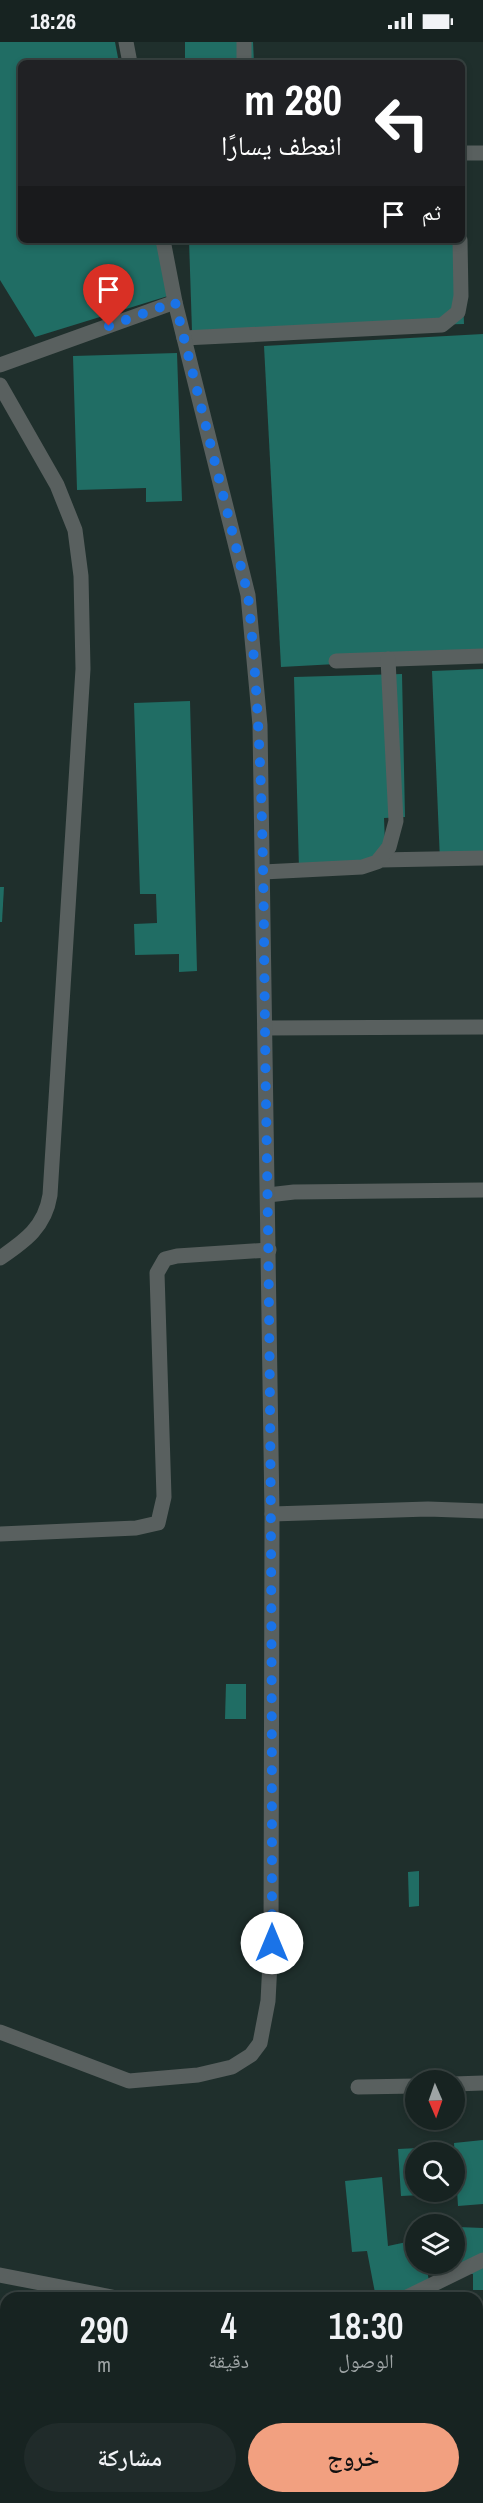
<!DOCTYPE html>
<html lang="ar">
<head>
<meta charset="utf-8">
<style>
  body { margin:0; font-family:"Archivo Narrow","Noto Naskh Arabic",sans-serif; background:#202b2a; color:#f1f3f6; direction:rtl; height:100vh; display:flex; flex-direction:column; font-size:22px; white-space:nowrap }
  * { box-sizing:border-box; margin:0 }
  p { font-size:20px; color:#9ea4a5 }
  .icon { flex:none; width:33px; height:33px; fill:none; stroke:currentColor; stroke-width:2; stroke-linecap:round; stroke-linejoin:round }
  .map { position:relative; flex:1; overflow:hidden; direction:ltr }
  .panel { position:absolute; left:0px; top:2250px; width:483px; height:212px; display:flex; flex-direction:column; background:#172321; border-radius:18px 18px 0 0; box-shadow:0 3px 9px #0003,0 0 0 2px #36403f; direction:rtl }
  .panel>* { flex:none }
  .banner { position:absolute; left:18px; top:18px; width:447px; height:183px; border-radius:9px; box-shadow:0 3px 9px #0003,0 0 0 2px #36403f; direction:rtl; background:#202124; color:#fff; overflow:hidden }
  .needle { width:39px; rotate:178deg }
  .buttons { position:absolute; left:405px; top:2028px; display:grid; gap:12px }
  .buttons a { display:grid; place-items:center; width:60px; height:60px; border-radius:50%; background:#172321; box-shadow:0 3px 9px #0003,0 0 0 2px #36403f; font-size:30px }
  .pin { position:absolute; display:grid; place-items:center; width:51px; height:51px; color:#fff; margin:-62px -26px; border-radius:50% 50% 50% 0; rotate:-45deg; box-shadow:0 0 6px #0007 }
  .pin .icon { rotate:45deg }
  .me { position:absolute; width:66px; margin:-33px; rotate:0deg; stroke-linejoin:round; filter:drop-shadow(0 0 4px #0008) }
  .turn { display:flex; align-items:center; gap:21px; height:126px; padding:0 24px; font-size:27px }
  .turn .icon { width:78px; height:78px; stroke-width:2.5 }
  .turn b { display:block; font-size:42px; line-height:51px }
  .then { display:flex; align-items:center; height:57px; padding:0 24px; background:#0003; gap:12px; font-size:22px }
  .eta { display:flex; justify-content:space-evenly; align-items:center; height:102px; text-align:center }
  .eta b { font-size:36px; font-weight:600; line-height:42px }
  .cta { display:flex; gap:12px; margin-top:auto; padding:12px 24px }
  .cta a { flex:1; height:69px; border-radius:36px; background:#f2a080; color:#111; font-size:24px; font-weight:600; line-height:69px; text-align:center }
  .cta a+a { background:#202b2a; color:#f1f3f6 }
  .status { display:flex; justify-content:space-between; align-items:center; height:42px; padding:0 30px; background:#172321; direction:ltr }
  .status svg { height:16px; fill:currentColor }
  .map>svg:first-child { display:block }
  .building { fill:#206d64 }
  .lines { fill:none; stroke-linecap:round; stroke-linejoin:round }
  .minor { stroke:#59605f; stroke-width:15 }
  .route { stroke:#1a73e8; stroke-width:10; stroke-dasharray:0 18 }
</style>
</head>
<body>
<div class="status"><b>18:26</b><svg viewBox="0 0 49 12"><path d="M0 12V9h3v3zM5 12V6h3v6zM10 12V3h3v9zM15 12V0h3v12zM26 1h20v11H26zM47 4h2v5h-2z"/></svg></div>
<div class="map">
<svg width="483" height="2461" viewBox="0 0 483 2461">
  <rect width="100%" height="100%" fill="#1f2f2c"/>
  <g class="building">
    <path d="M0 0H115L119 21H21V198H156L168 254 35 295 0 238Z"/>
    <path d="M185 0H253L254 21H185Z"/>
    <path d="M189 198H461L464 282 192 289Z"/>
    <path d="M483 292V614L281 625 264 304Z"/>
    <path d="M177 311 182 459 146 460V446L77 448 73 314Z"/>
    <path d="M483 627V818L440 819 432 629Z"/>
    <path d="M402 632 405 775 384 776 386 825 299 827 294 635Z"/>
    <path d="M190 659 197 929 179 930V912L135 913 134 882 157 881 156 852H140L134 661Z"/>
    <path d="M0 845H4L2 880H0Z"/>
    <path d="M226 1642H246V1677H225Z"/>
    <path d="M419 1829V1864L409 1865 408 1830Z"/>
    <path d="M483 2098V2162L458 2164 454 2101Z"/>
    <path d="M440 2105V2110H416V2150H442V2152L401 2154 398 2107Z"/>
    <path d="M382 2135 388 2204 416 2198V2222H426L432 2256H376L367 2209 352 2210 345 2139Z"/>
    <path d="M458 2185 483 2186V2248H473V2232H457Z"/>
    <path d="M483 2355V2461H474L471 2456H477V2357Z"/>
    <path d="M341 2456H437L440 2461H344Z"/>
  </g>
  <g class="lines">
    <g class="minor">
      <path d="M126 0 130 21"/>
      <path d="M244 0V21"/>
      <path d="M462 111H483"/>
      <path d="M184 296 442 283 458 270 461 254 460 198"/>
      <path d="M0 323 175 260"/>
      <path d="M0 343 57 443 75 488 81 534 83 627 50 1153C45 1185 25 1199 0 1216"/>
      <path d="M336 619 483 614"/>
      <path d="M380 818 483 816"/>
      <path d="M263 830 362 825 377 820 389 805 396 779 388 617"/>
      <path d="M265 986 483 985"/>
      <path d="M268 1153 294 1150 483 1148"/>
      <path d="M272 1472 428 1467 483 1469"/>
      <path d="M0 1492 136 1486 158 1481 164 1455 157 1231 165 1217 177 1214 269 1208"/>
      <path d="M0 1990 129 2039 198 2033 232 2025 251 2013 260 2001 268 1959 271 1901 272 1472 260 683 248 553 175 260 163 198"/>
      <path d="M454 2042 483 2041"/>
      <path d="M358 2045 416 2044"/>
      <path d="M0 2233 117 2256"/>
      <path d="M405 2256 483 2218"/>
    </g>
  </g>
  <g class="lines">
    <path class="route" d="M109 284 175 260 248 553C266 722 263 891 266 1061 271 1341 272 1621 272 1901"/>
  </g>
</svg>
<div class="buttons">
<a><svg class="needle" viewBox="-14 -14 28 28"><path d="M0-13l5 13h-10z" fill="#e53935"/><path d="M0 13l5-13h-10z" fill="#9ea4a5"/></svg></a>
<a><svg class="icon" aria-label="search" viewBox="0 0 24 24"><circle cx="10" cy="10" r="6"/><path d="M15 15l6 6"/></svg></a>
<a><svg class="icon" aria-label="layers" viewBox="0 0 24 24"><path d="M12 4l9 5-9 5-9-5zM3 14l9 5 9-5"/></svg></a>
</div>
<div class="pin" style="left:109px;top:284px;background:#d93025"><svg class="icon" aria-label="arrive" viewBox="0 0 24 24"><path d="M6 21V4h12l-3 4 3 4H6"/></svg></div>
<svg class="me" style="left:272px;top:1901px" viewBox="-20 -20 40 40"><circle r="19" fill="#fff"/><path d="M0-13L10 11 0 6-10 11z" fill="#1a73e8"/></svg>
<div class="banner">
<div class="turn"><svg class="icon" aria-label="left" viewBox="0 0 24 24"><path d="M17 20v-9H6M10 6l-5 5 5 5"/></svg><div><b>280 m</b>انعطف يسارًا</div></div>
<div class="then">ثم<svg class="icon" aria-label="arrive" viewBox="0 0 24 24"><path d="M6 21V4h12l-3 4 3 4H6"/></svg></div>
</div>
<section class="panel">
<div class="eta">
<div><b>18:30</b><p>الوصول</p></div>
<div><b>4</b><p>دقيقة</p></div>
<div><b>290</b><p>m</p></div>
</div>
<div class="cta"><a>خروج</a><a>مشاركة</a></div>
</section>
</div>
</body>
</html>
